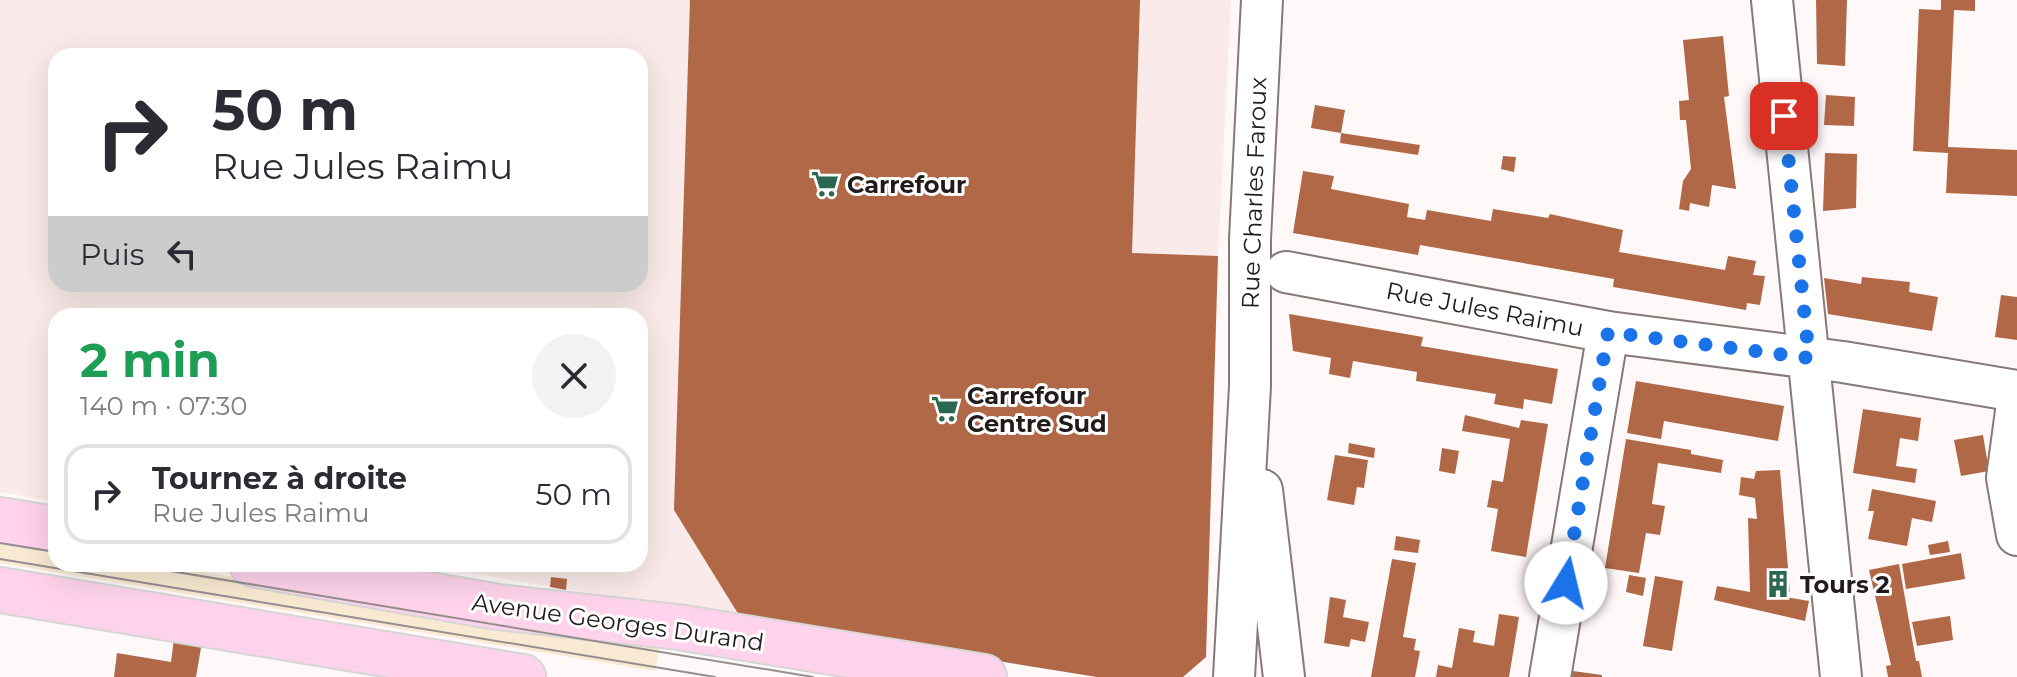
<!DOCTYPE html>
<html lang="fr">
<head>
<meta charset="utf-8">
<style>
  body { margin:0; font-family:Montserrat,sans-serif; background:#f2f2f3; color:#2b2b33; height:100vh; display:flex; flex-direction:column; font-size:30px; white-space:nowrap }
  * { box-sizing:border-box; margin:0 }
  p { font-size:26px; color:#7c7c81 }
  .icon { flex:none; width:44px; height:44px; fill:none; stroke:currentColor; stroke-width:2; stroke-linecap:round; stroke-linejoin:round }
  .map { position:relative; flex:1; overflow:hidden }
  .side { position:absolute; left:48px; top:308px; width:600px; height:264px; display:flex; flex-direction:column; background:#fff; border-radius:24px; box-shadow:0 8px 32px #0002 }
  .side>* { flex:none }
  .guide { position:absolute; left:48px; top:48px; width:600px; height:244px; border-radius:24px; box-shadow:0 8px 32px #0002; background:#fff; color:#2b2b33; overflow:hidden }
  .pin { position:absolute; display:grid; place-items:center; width:68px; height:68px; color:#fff; margin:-34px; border-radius:16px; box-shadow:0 4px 12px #0006 }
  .me { position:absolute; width:88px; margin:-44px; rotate:9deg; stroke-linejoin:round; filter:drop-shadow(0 0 6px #0008) }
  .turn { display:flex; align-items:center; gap:28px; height:168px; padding:0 32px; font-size:36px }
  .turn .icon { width:104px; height:104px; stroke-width:2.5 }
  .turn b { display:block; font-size:56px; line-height:68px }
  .then { display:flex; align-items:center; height:76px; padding:0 32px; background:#0003; gap:16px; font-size:30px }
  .round { display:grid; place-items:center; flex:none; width:84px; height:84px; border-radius:42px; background:#f2f2f3 }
  .head { display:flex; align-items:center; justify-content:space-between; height:136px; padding:0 32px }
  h1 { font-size:48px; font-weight:700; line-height:60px; color:#1e9e55 }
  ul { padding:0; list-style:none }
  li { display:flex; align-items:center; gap:24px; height:100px; margin:0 16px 12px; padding:0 16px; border:4px solid #e1e1e2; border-radius:24px }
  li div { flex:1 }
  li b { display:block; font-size:30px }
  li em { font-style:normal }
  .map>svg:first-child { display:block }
  .built { fill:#faeaea; fill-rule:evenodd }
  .green { fill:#f9e9d2 }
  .building { fill:#b16846 }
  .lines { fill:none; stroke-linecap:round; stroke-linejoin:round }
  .minor-casing { stroke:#887979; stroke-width:44 }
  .major-casing { stroke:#d7d6d6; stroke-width:48 }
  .minor { stroke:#fff; stroke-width:40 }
  .major { stroke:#fed3eb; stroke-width:44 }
  .tram { stroke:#958e8e; stroke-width:2 }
  .route { stroke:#1a73e8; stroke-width:14; stroke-dasharray:0 25.2 }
  .labels { text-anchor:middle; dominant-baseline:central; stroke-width:6; stroke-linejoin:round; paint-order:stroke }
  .poi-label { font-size:24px; font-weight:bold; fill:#211b1b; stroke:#fff; text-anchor:start }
  .street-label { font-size:24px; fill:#211b1b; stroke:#fff }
</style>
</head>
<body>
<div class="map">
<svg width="2017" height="677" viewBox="0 0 2017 677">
  <rect width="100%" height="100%" fill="#fff8f8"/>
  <path class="built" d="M0 0H1231L1218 256 1206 657 1183 677H1097L415 564H640V316H56V502L0 492ZM56 56H640V284H56Z"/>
  <path class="green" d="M0 538 56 548V564H156L660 647 655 671 0 563Z"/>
  <g class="building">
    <path d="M690 0H1140L1132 253 1218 256 1206 657 1183 677H1097L742 620 674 510Z"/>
    <path d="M1816 0H1847L1845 66 1817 64Z"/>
    <path d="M1941 0H1975V11L1954 10 1948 147 2017 150V196L1946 193 1948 153 1913 151 1919 9 1941 10Z"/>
    <path d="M1723 36 1729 96 1724 97 1736 189 1712 185 1709 207 1690 203 1689 211 1679 209 1683 181 1691 169 1686 120H1680L1679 101 1689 100 1683 40Z"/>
    <path d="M1826 95 1855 97 1854 126 1824 125Z"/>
    <path d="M1315 105 1345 110 1341 133 1420 145 1418 155 1340 143 1341 133 1311 128Z"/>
    <path d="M1825 153 1857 154 1856 208 1823 211Z"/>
    <path d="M1503 156 1516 157 1514 172 1501 169Z"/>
    <path d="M1303 171 1334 176 1331 189 1409 204 1407 217 1425 220 1427 210 1491 221 1493 209 1548 218 1550 214 1623 230 1619 252 1725 270 1728 256 1756 261 1753 275 1765 276 1760 305 1747 303 1746 310 1613 287 1614 279 1420 245 1418 255 1293 233Z"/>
    <path d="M1862 277 1910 282 1909 292 1938 297 1932 331 1828 314 1824 278 1861 284Z"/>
    <path d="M2001 295 2017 297V340L1995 337Z"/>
    <path d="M1289 314 1423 337 1421 346 1558 369 1552 404 1524 399 1523 409 1494 404 1496 394 1416 381 1417 372 1353 361 1350 378 1329 374 1331 358 1293 351Z"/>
    <path d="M1636 381 1784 406 1778 441 1664 421 1661 439 1627 433Z"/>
    <path d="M1863 409 1921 418 1918 441 1900 438 1896 466 1917 469 1915 483 1853 473Z"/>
    <path d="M1465 415 1519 428 1521 420 1548 424 1526 557 1491 551 1498 509 1487 507 1492 480 1503 482 1510 439 1462 431Z"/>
    <path d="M1983 435 1989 471 1961 476 1954 440Z"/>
    <path d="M1626 439 1691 450V454L1723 460 1721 473 1658 463 1652 504 1665 506 1660 535 1646 533 1639 573 1605 568Z"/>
    <path d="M1349 443 1375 448 1374 458 1348 453Z"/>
    <path d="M1442 448 1459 451 1455 474 1439 471Z"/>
    <path d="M1335 455 1368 460 1364 488 1357 487 1354 505 1327 500Z"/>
    <path d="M1780 470 1790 592 1767 594 1809 601 1805 621 1714 600 1717 586 1750 592 1748 518 1757 519 1755 498 1739 495 1741 477 1754 479 1756 471Z"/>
    <path d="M1872 489 1936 501 1932 522 1912 518 1907 546 1868 539 1874 511H1868Z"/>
    <path d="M1396 536 1420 540 1418 553 1394 550Z"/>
    <path d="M1948 541 1950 552 1930 555 1928 545Z"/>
    <path d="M1961 553 1965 579 1906 589 1902 564Z"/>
    <path d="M1392 559 1416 563 1403 637 1416 639 1414 650 1420 651 1415 677H1371Z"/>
    <path d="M1899 564 1916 661H1919L1922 677H1888L1886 666 1891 665 1869 570Z"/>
    <path d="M1629 575 1646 578 1643 596 1626 592Z"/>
    <path d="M1655 576 1683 581 1672 651 1643 646Z"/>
    <path d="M551 577 567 579 566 590 550 587Z"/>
    <path d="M1330 597 1346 600 1343 617 1369 622 1365 642 1351 639 1349 647 1324 643Z"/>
    <path d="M1499 614 1519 617 1509 677H1436L1438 665 1452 668 1459 628 1475 631 1473 642 1494 646Z"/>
    <path d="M1950 616 1953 640 1917 646 1912 622Z"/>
    <path d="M174 638 202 642 196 677H114L117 653 171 662Z"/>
    <path d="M1573 671 1602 675V677H1572Z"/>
  </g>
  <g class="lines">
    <g class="minor-casing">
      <g id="minor">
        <path d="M1772 0 1841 677"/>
        <path d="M1286 272 1608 332 1843 362 2017 391"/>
        <path d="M2017 404 2007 478 2017 535"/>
        <path d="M1262 490 1284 677"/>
        <path d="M1234 677 1250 386V239L1262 0"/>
        <path d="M1550 677 1608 332"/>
      </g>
    </g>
    <g class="major-casing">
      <g id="major">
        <path d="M0 520 56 529"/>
        <path d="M252 564 498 607 678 627 984 677"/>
        <path d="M0 590 523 677"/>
      </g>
    </g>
    <use href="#minor" class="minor"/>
    <use href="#major" class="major"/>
    <g class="tram">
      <path d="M0 543 56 552"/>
      <path d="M0 559 715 677"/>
      <path d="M128 564 813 677"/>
    </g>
  </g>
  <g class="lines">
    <path class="route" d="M1566 583 1608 332 1809 358 1784 116"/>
  </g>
  <defs>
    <g id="supermarket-bare" transform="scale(2.16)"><path d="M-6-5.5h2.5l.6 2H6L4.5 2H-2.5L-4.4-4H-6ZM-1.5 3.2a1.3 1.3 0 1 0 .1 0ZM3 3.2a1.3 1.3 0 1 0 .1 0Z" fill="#2c6750" stroke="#fff" stroke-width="2.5" paint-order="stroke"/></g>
    <g id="building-bare" transform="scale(2.16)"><path d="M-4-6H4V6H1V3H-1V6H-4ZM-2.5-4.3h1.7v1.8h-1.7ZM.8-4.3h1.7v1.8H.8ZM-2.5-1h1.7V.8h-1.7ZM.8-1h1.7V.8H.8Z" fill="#2c6750" stroke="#fff" stroke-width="2.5" paint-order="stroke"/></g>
  </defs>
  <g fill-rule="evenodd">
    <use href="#supermarket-bare" x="825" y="184"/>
    <use href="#supermarket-bare" x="945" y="409"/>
    <use href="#building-bare" x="1778" y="584"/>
  </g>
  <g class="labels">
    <g class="poi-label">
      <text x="847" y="184">Carrefour</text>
      <text x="967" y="395">Carrefour<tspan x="967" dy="28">Centre Sud</tspan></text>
      <text x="1800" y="584">Tours 2</text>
    </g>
    <g class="street-label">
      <text transform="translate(1254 193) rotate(-88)">Rue Charles Faroux</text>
      <text transform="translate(1485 309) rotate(11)">Rue Jules Raimu</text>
      <text transform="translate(618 622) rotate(8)">Avenue Georges Durand</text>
    </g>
  </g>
</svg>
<div class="pin" style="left:1784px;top:116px;background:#d93025"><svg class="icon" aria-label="arrive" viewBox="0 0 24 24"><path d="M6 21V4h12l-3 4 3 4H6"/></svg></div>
<svg class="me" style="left:1566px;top:583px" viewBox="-20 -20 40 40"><circle r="19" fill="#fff"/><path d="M0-13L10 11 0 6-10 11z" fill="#1a73e8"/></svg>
<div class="guide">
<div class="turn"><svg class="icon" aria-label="right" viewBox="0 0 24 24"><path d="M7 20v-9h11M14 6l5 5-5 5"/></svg><div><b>50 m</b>Rue Jules Raimu</div></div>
<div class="then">Puis<svg class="icon" aria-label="left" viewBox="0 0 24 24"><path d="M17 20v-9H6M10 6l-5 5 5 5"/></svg></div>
</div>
<section class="side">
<div class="head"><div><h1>2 min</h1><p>140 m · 07:30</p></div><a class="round"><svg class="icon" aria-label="close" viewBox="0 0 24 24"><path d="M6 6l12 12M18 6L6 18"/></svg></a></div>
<ul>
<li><svg class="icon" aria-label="right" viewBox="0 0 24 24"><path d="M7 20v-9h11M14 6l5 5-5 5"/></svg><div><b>Tournez à droite</b><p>Rue Jules Raimu</p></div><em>50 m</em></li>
</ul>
</section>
</div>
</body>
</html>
